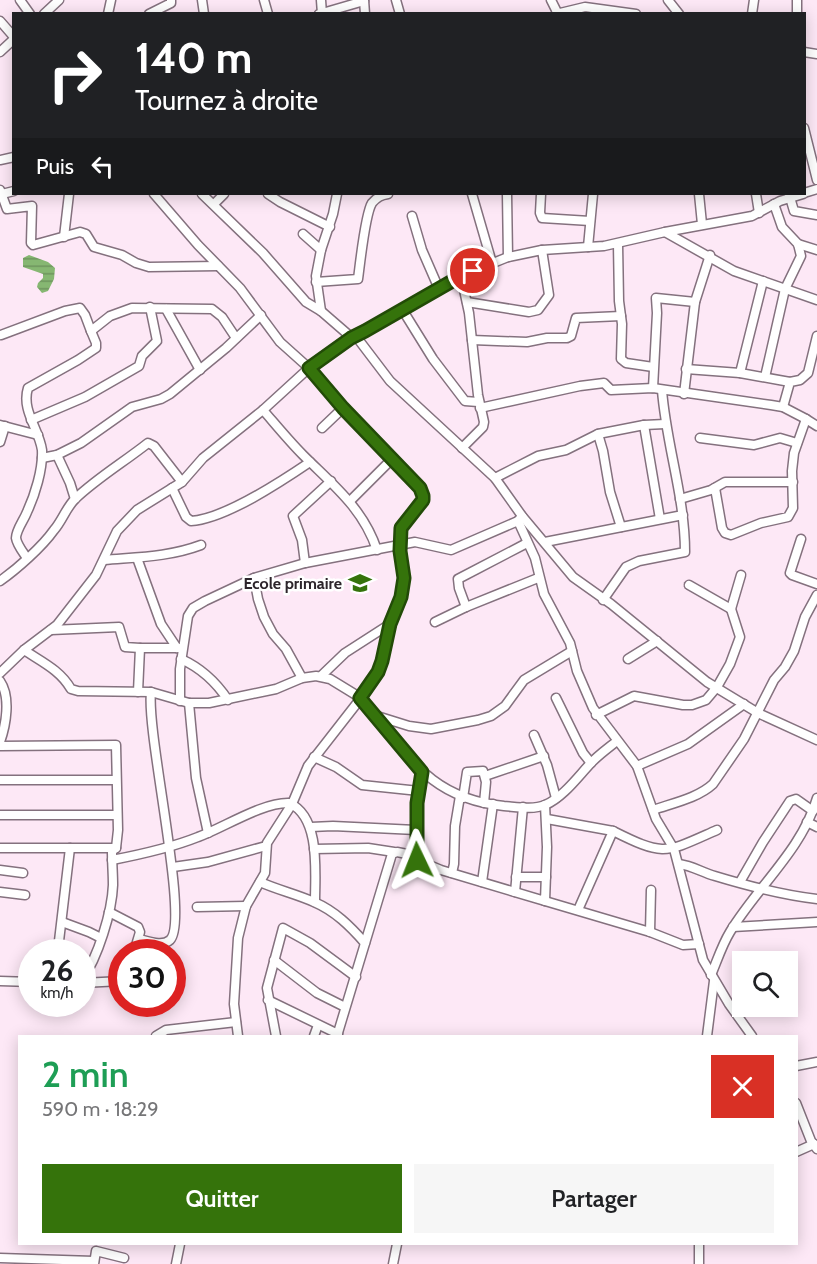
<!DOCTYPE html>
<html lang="fr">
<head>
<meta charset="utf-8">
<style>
  body { margin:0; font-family:Cabin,sans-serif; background:#f6f6f6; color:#202124; height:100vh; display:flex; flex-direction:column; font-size:22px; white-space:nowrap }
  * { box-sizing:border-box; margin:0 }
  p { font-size:20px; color:#757577 }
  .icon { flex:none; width:33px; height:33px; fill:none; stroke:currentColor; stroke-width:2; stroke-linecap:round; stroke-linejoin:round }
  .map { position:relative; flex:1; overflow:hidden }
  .sheet { position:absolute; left:18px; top:1035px; width:780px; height:210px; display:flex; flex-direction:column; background:#fff; border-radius:0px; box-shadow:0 3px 15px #0003 }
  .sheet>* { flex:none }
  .banner { position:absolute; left:12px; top:12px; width:794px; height:183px; border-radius:0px; box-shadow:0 3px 15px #0003; background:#202124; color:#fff; overflow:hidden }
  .tools { position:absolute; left:732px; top:951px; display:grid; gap:12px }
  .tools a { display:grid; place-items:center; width:66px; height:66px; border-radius:0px; background:#fff; box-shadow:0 3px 15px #0003; font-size:30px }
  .speed { position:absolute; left:18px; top:939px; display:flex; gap:12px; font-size:30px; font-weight:700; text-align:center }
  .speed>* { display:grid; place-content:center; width:78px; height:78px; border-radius:50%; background:#fff; box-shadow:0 3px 15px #0003; line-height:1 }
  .speed small { font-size:15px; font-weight:400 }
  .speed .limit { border:9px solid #d22; background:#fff; color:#111 }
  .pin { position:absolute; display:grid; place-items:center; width:51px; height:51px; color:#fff; margin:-26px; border:3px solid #fff; border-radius:50%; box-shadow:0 2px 6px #0007 }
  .me { position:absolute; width:66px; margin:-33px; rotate:358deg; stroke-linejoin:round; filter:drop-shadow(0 0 4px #0008) }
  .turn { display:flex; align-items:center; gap:21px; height:126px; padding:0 24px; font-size:27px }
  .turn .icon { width:78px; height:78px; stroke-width:2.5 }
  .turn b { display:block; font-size:42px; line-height:51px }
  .then { display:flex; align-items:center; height:57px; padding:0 24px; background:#0003; gap:12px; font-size:22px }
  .round { display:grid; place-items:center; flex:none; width:63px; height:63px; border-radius:0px; background:#f6f6f6 }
  .overview { display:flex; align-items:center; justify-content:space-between; height:102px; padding:0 24px }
  h1 { font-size:36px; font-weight:600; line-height:45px; color:#1e9e55 }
  .primary-button { display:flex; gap:12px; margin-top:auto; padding:12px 24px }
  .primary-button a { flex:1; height:69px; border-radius:0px; background:#35730b; color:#fff; font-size:24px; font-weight:600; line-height:69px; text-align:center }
  .primary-button a+a { background:#f6f6f6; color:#202124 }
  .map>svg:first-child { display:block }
  .water { fill:url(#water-rules) }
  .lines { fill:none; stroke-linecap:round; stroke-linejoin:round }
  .minor-casing { stroke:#84717e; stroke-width:11 }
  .minor { stroke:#fff; stroke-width:8 }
  .route-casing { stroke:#224b07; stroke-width:15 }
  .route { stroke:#35730b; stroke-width:10 }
  .labels { text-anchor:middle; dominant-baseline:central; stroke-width:5; stroke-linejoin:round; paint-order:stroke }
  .poi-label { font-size:16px; font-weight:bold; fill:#2d252b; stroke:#fff; text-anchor:end }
</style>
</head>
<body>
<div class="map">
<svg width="817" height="1264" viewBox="0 0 817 1264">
  <defs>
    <pattern id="water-rules" width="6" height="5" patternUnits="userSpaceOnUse" patternTransform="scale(1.5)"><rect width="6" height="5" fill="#86b772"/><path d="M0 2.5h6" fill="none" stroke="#6e955e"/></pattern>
  </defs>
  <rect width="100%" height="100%" fill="#fde8f6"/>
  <path class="water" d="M29 255 48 262 55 268 54 279 48 291 42 293 37 287 38 283 43 278V274L23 267V258Z"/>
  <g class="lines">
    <g class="minor-casing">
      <g id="minor">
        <path d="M20 0 30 14"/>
        <path d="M202 0 204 14"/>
        <path d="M264 0 268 14"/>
        <path d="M321 0 322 14"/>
        <path d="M364 0 365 14"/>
        <path d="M396 0 400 14"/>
        <path d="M551 0 558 14"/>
        <path d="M668 0 679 14"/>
        <path d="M44 14 59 0"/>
        <path d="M108 14 111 0"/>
        <path d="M149 14 171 3V0"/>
        <path d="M319 14 364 1"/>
        <path d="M556 14 585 7 636 14"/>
        <path d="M752 14 754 0"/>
        <path d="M797 14V0"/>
        <path d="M0 21 14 37"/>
        <path d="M0 52 14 39"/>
        <path d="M804 52 817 54"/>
        <path d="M804 128 817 180"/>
        <path d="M0 160 14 157"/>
        <path d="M0 190 7 209 32 206 31 243 33 245 80 232 86 234 94 247 122 255 136 263 149 267 218 266"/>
        <path d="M804 193 817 189"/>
        <path d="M2 194 14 191"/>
        <path d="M202 194 263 253 306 302 321 311 351 337"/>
        <path d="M268 194 280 202 330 227"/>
        <path d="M472 194 492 263"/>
        <path d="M507 194 508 257"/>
        <path d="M541 194 540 213 542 218 590 221"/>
        <path d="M699 194 702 224"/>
        <path d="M756 194 759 213"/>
        <path d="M789 194 794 211 817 215"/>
        <path d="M214 204 224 194"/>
        <path d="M412 216 422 250 439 289"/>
        <path d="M665 232 752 216 780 201 803 194"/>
        <path d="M303 234 321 250"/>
        <path d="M64 237 69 194"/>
        <path d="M618 244 619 301 622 324 621 359 626 363 653 367"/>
        <path d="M798 244 817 250"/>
        <path d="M588 247 593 194"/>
        <path d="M461 276 469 313 478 395 484 422 483 427 462 448"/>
        <path d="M316 282 358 279C360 265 365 214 372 203 377 197 381 195 388 194"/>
        <path d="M467 302 529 312 538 310 549 295 542 250"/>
        <path d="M166 309 200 370"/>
        <path d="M402 309 433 359 465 401 478 402"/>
        <path d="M321 311 316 276 321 250 333 214 337 194"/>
        <path d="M1 335 65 311 80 308 85 315 91 331"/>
        <path d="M355 335 390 381 495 478 522 516 573 577 611 604 707 682 758 713 817 740"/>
        <path d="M472 340 527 342 547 338H567L571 336 576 318 621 316"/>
        <path d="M686 369 740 373 790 382"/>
        <path d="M740 373 763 281"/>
        <path d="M765 377 785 289 801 256 798 244 782 227 774 204"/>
        <path d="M653 388 657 313 656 298 695 302"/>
        <path d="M684 394 695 302 710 255"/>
        <path d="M783 407 790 382 800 380 808 373 817 336"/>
        <path d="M480 408 580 386 604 383 611 390 653 388 771 405 783 407 806 419"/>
        <path d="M263 410C276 425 289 441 303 455 333 485 363 508 377 550"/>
        <path d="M31 420 85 397 139 366 142 356 157 341 150 307"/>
        <path d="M0 425 38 435"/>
        <path d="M644 425 660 519"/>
        <path d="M322 428 343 408"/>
        <path d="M598 434 603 451 610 492 621 527"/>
        <path d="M700 438 754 445 780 438 797 443"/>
        <path d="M0 442 5 426"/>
        <path d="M57 455 70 483 75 499"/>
        <path d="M42 458 57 455 81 443 132 407 161 399 170 394 226 348 261 315"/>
        <path d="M495 478 538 456 566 450 598 434 644 425 665 424"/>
        <path d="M172 488 186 517 191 521C225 519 282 481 310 462"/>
        <path d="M715 488 722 528 725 533 731 535 761 523 788 517 793 508 792 471 794 453 806 419 817 426"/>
        <path d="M680 499 711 490 725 482H793"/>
        <path d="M350 501 393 458"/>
        <path d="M522 516 518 521 535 558 544 594 570 643 577 671 593 708 637 766 656 819 674 849 703 960 729 1004 752 1036"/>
        <path d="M801 539 790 573 792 575 817 584"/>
        <path d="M545 542 683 515"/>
        <path d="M27 558C23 552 17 545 16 538 16 530 24 520 27 512 35 495 43 469 42 450 39 429 21 410 28 388L78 360 96 348V343L91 331 110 316 132 308 212 309 222 317 236 338"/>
        <path d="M137 558 161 624 177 648"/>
        <path d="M104 560C138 557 169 557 201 545"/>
        <path d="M305 563 302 540 293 516 331 481"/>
        <path d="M254 578 258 599 264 617 273 634 286 649 302 678"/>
        <path d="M0 581C17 569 42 547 54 530 62 521 66 508 75 499 97 478 124 462 148 443L154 446 182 482"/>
        <path d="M689 585 731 609"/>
        <path d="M603 600 626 567 639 561 685 552C685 497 666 444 662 390"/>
        <path d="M466 607 459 588 458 579 527 543"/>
        <path d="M435 622 466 607 538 578"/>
        <path d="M51 630 119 627 125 647 140 648"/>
        <path d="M24 650C42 662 60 670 71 689L78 691 151 692 189 703H209L276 689 302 678 316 676 330 679 361 698 378 672 382 661 390 624 401 597 404 578 400 544 401 528 423 500V496L420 488 343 408 309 368 280 342 240 288 198 245 154 194"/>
        <path d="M181 659C201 668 216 682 228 700"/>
        <path d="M628 659 657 641"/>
        <path d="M0 673 24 650 57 625 96 575 117 531 137 510 182 482 203 458 263 410 309 368 351 337 365 331 461 276 508 257 542 250 604 246 665 232 734 271 817 300"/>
        <path d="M321 676 345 653 390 624"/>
        <path d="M0 681C11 697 6 725 0 742"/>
        <path d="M138 692 140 648H179"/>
        <path d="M556 698 583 753 591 763"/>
        <path d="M180 701V669L188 616 193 608 205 601 254 578 305 563 415 542 451 550 518 521"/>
        <path d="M189 703 196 778 208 833"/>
        <path d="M596 715 634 696 683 705H692L706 700 717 687 730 664 740 637 731 609 741 575"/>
        <path d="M377 716 409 726 431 729 478 720 491 716 505 706 524 680 572 651"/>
        <path d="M534 735 547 765 556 798"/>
        <path d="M0 746 116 745 118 830 116 848 112 851C112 863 113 874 113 885 112 912 98 957 82 980"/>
        <path d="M314 757 336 767 362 785 419 791"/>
        <path d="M637 766 688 744 744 704"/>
        <path d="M422 772 417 803V860L441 870 545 901 547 847 545 805"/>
        <path d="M485 776 544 756"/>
        <path d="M0 780H116"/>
        <path d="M463 798 467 772 483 771 486 782 484 803"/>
        <path d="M653 810C673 803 698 798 713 784L744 739 774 680 785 667 794 651 805 617 817 595"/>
        <path d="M0 815H117"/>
        <path d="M547 819 613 831 578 910"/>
        <path d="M807 822 817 827"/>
        <path d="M311 827 333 826 416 830"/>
        <path d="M613 831C665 857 665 853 717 830"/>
        <path d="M0 848H116"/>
        <path d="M314 849 368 848 394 852"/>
        <path d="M112 860C138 855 173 847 198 837 223 828 263 802 289 803 321 817 315 873 315 902"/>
        <path d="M679 864C693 866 701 872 715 876 748 886 782 895 817 899"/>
        <path d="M173 867 208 862 266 846"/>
        <path d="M0 870 23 873"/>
        <path d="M452 873 454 864 455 826 460 796"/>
        <path d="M516 877H546"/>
        <path d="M260 882C278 890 296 894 314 902 335 911 350 926 365 943"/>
        <path d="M482 882 493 804"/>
        <path d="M740 882 763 842 790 801 796 799 813 811"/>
        <path d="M0 892 25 895"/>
        <path d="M515 892 523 807"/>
        <path d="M545 901 650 932 683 945 699 944"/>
        <path d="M197 907 246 906"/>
        <path d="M109 912 138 927 140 932 134 952"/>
        <path d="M62 922 89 932 101 938"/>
        <path d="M733 927 817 922"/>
        <path d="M650 932 651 890"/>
        <path d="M139 939C148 941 162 947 170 940 190 921 146 734 151 692"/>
        <path d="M59 941 70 848"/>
        <path d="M274 960 317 993 345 1007"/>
        <path d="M711 975C717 961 722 945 730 932 757 887 802 850 817 798"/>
        <path d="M0 981 32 982"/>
        <path d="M82 983 122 981"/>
        <path d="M268 1000 338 1034"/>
        <path d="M156 1036 166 1030 236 1022"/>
        <path d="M238 1036 234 1004 238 938 246 906 265 873 267 843 292 804 308 766 361 698C407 752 426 798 504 806 517 807 533 810 545 805 562 798 577 778 589 765 597 756 607 749 617 741"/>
        <path d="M276 1036 267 988 283 928 310 943 356 977"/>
        <path d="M314 1036 318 1025"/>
        <path d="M337 1036 392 854 397 852 417 856"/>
        <path d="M707 1036 714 981"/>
        <path d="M796 1066 817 1062"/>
        <path d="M796 1103 811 1141 817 1149"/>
        <path d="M796 1152 814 1144"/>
        <path d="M699 1244V1264"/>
        <path d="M0 1258 94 1261"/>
        <path d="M94 1264 96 1251 124 1258"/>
        <path d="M176 1264 180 1244"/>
        <path d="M393 1264 397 1244"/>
      </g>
    </g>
    <use href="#minor" class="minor"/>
  </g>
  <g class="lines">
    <g class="route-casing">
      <path id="route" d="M417 860V803L422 772 360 698 378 672 382 661 390 624 401 597 404 578 400 551 401 528 423 500V496L420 488 343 408 309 368 351 338 365 331 461 276 473 271"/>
    </g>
    <use href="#route" class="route"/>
  </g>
  <defs>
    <g id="school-bare" transform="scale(1.8)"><path d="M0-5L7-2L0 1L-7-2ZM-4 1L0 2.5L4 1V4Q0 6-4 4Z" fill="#35730b" stroke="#fff" stroke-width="2.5" paint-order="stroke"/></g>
  </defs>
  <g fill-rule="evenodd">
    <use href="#school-bare" x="360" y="583"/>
  </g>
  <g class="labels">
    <g class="poi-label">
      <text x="342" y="583">Ecole primaire</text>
    </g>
  </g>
</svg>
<div class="tools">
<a><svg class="icon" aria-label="search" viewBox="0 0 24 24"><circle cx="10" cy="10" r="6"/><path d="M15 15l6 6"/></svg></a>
</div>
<div class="speed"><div>26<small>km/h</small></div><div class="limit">30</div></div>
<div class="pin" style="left:473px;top:271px;background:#d93025"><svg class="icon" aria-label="arrive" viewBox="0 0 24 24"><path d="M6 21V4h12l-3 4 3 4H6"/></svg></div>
<svg class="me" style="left:417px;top:860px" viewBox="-20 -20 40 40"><path d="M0-17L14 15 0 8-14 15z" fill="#35730b" stroke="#fff" stroke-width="4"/></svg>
<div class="banner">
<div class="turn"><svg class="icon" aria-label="right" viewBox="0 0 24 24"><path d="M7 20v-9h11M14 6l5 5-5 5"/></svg><div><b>140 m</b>Tournez à droite</div></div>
<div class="then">Puis<svg class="icon" aria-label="left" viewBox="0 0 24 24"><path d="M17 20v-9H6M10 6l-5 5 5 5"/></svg></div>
</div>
<section class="sheet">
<div class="overview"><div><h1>2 min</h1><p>590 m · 18:29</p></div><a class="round" style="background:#d93025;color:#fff"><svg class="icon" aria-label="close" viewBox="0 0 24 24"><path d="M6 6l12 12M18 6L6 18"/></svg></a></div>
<div class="primary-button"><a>Quitter</a><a>Partager</a></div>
</section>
</div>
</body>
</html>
